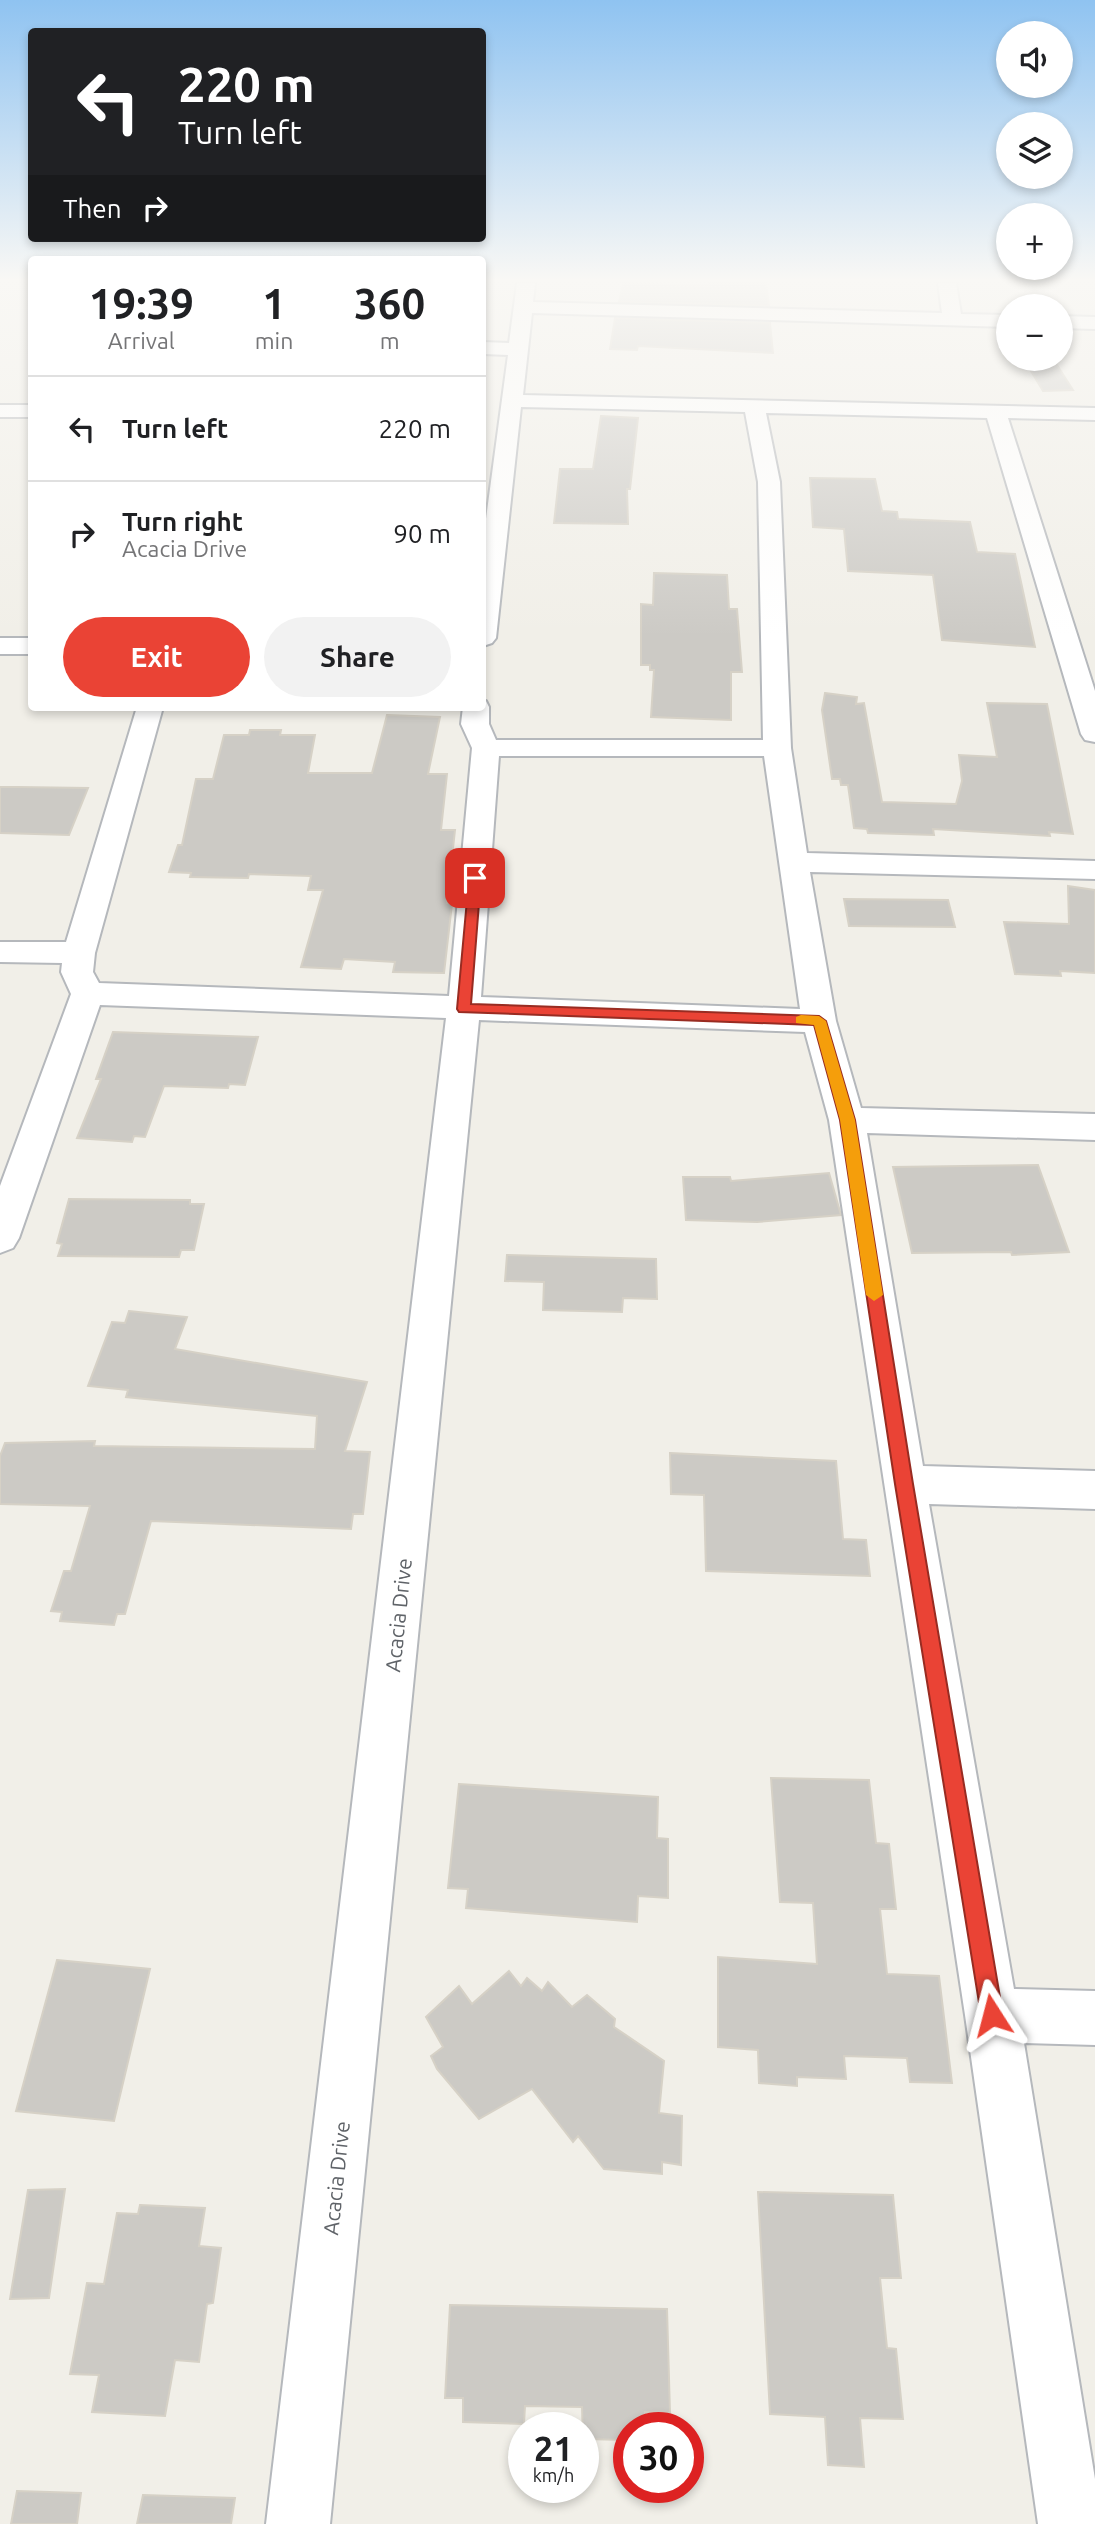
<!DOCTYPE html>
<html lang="en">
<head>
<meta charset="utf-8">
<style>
  body { margin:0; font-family:Ubuntu,sans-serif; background:#f2f2f2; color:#202124; height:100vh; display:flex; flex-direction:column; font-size:26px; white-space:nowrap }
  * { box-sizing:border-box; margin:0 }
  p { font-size:23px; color:#757577 }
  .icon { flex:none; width:38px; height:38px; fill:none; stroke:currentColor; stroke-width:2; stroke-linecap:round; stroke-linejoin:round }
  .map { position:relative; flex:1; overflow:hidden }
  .panel { position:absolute; left:28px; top:256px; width:458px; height:455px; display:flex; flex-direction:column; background:#fff; border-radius:7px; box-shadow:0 4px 10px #0003 }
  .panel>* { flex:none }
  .banner { position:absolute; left:28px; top:28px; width:458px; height:214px; border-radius:7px; box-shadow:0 4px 10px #0003; background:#202124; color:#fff; overflow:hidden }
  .controls { position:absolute; left:996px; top:21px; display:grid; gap:14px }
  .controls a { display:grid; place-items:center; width:77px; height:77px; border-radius:50%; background:#fff; box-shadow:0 4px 10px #0003; font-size:35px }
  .speed { position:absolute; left:508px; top:2412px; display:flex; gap:14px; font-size:35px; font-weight:700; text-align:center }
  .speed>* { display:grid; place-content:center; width:91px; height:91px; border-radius:50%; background:#fff; box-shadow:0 4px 10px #0003; line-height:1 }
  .speed small { font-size:18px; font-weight:400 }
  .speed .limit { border:10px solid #d22; background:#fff; color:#111 }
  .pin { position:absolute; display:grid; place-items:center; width:60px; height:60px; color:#fff; margin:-30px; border-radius:14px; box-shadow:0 4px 10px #0006 }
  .me { position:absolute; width:77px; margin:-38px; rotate:351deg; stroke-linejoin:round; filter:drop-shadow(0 0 5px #0008) }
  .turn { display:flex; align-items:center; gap:24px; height:147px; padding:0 35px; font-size:32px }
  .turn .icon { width:91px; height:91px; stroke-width:2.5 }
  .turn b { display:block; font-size:49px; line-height:60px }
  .then { display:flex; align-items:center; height:66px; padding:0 35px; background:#0003; gap:14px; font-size:26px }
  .eta { display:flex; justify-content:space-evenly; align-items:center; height:119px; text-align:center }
  .eta b { font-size:42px; font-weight:600; line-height:49px }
  .cta { display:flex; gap:14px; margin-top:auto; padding:14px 35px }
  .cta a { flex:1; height:80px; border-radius:42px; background:#ea4335; color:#fff; font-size:28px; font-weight:600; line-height:80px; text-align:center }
  .cta a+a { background:#f2f2f2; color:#202124 }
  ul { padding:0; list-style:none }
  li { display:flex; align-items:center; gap:21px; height:105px; padding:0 35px; border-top:2px solid #e0e0e0 }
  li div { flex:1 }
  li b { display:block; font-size:26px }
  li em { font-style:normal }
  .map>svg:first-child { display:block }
  .building { fill:#cccac5; stroke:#d6d1c6; stroke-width:2 }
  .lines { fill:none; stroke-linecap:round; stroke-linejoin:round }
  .minor-casing { stroke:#b5b8bc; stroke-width:4 }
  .minor { fill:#fff; fill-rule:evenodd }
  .route { fill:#ea4335; stroke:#982c22; stroke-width:2 }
  .slow { fill:#f59e0b }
  .labels { text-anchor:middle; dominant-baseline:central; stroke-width:5; stroke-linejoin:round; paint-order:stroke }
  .street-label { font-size:21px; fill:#5f6368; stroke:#fff }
</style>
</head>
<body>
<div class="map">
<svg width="1095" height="2524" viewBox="0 0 1095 2524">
  <rect width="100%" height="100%" fill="#f1efe8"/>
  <g class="building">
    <path d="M623 283 709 286V283H766L769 306 619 302Z"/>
    <path d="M615 318 770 323 773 353 638 346 637 350 610 349Z"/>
    <path d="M1057 365 1073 390 1043 391 1028 366Z"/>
    <path d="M601 416 638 418 630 489H627L628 524 554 523 560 469H593Z"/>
    <path d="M810 478 875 479 882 511 897 512 898 519 970 522 977 552 1015 554 1035 647 942 640 933 575 848 571 844 529 813 527Z"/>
    <path d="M654 573 727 575 729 609H737L742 672H731V720L651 717 654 670H650V665H641V604L653 605Z"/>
    <path d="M825 693 857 697 856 704 864 703 882 802 956 804 962 781 959 755 997 757 987 703 1047 704 1073 834 1049 832 1050 836 933 829 934 835 868 833 867 829 854 828 848 785H841L840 779H832L822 710Z"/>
    <path d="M387 715 440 717 428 774H447L441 830H455L447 903 452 904 444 973 393 972 395 962 344 959 341 969 301 967 323 890H308L311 876 249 874 248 878 190 877 191 873 169 872 178 845H182L196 779H213L224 735H249L250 730H281L280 735H315L308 773H372Z"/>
    <path d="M0 787H18L88 788 69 835 0 833Z"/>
    <path d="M1068 886 1095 890V973L1060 971 1061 976 1015 974 1004 922 1069 924Z"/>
    <path d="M844 899 948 900 955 927 849 926Z"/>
    <path d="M113 1032 258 1037 245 1085 229 1084 228 1088 164 1086 145 1137 134 1136 132 1142 77 1138 101 1079H96Z"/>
    <path d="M1038 1165 1069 1252 1012 1255 1011 1252 912 1253 893 1167Z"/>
    <path d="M829 1173 841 1215 757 1222 686 1220 683 1177H730L731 1181Z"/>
    <path d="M69 1199 190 1200V1204H204L194 1250H181L179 1257 58 1256 62 1244 57 1243Z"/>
    <path d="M507 1255 656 1259 657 1299 623 1298 622 1312 543 1310 544 1282 505 1281Z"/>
    <path d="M129 1311 187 1317 175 1349 367 1382 345 1451 370 1452 363 1514H353L351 1529 151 1521 125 1614H117L114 1625 60 1621 62 1612 51 1611 64 1571H71L90 1506 0 1504V1456L5 1443 95 1441 94 1446 315 1449 317 1416 126 1397 128 1390 88 1386 112 1322 125 1323Z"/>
    <path d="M670 1453 836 1461 843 1539 866 1540 870 1576 706 1571 704 1495 671 1494Z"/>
    <path d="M771 1778 869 1780 876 1843 889 1844 896 1909H880L887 1974 939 1976 952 2083 910 2082 907 2058 844 2056 846 2079 797 2077V2086L759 2083 758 2050 718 2047V1957L817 1964 813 1903 780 1902Z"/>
    <path d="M459 1784 658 1797 657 1838 668 1839V1898L638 1896 637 1922 466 1908 468 1889 448 1888Z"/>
    <path d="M57 1960 150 1969 114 2121 16 2111Z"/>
    <path d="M509 1971 521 1986 527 1978 542 1991 548 1982 572 2007 587 1995 615 2019 614 2027 664 2061 659 2113 682 2116 681 2165 662 2162V2174L604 2169 578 2136 573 2142 532 2089 479 2119 437 2069 431 2056 443 2047 426 2017 459 1986 472 2004Z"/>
    <path d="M65 2189 49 2298 10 2299 28 2190Z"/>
    <path d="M758 2192 893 2195 901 2278H880L887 2348 896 2349 903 2419 860 2418 864 2467 828 2465 825 2417 770 2414Z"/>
    <path d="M140 2205 205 2208 199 2246 221 2248 213 2303 207 2304 199 2362 175 2360 165 2416 92 2412 99 2375 70 2374 87 2283 104 2284 117 2213 138 2214Z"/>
    <path d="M450 2305 667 2309 670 2413 645 2412 646 2427H628V2440L583 2439 582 2407 525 2406 524 2424 463 2422V2398H445Z"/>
    <path d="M17 2491 81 2493 77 2524H11Z"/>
    <path d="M143 2495 235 2498 231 2524H137Z"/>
  </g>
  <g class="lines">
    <g class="minor-casing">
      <g id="minor">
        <path d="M517 283H535L533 302 942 313 938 283H956L961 314 1008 315V327L532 313 523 395 1095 408V420L1008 418 1095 691V742L1085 740 1081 734 987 418 766 413 780 482 791 748 807 853 1095 861V879L810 872 836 1021 861 1108 1095 1114V1140L867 1133 923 1466 1095 1471V1509L929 1504 1014 1989 1095 1991V2045L1024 2043 1095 2479V2524H1038L965 2015 829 1120 805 1032 479 1020 330 2524H266L446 1018 100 1005 19 1238 13 1248 0 1253V1186L71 994 61 972 62 963 0 962V942H66L137 707H163L95 953 93 972 99 983 449 996 472 748 461 724 463 707H483V701H486L489 707V724L496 740H763L758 482 745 412 521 407 496 638 492 643 483 646V541L508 355 483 354V342L509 343ZM499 756H764L800 1009 481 997Z"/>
        <path d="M1060 316 1095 317V329L1060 328Z"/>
        <rect x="0" y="405" width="32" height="12"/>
        <rect x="0" y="638" width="32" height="16"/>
      </g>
    </g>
    <use href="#minor" class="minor"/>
  </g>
  <linearGradient id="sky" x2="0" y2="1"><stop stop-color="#8fc3f1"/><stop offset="0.44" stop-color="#f9f8f5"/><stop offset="1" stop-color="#f9f8f5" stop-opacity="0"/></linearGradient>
  <rect width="1095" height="636" fill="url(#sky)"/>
  <path class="route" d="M475 874 481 878 471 1004 819 1016 826 1021 855 1120 913 1484 1003 2015 1000 2023 992 2026 984 2023 981 2015 895 1484 840 1120 814 1025 459 1012 457 1009 469 878Z"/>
  <path class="slow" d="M801 1015 819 1016 826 1021 855 1120 883 1295 874 1301 866 1295 840 1120 814 1025 796 1023V1017Z"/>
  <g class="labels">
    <g class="street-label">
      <text transform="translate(398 1615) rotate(-84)">Acacia Drive</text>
      <text transform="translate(336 2178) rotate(-84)">Acacia Drive</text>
    </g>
  </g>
</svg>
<div class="controls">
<a><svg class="icon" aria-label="sound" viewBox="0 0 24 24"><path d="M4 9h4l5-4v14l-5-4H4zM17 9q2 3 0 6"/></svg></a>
<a><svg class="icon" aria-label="layers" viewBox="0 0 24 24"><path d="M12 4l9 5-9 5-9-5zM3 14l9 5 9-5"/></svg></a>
<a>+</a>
<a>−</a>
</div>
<div class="speed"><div>21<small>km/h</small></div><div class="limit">30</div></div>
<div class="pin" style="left:475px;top:878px;background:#d93025"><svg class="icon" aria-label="arrive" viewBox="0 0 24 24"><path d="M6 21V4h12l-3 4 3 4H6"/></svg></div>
<svg class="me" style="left:992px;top:2015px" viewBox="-20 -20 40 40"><path d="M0-17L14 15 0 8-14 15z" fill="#ea4335" stroke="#fff" stroke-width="4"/></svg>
<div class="banner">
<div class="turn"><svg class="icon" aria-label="left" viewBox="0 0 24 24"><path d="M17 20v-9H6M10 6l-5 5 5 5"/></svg><div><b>220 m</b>Turn left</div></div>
<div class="then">Then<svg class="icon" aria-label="right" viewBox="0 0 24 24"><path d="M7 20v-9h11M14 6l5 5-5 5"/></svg></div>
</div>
<section class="panel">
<div class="eta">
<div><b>19:39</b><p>Arrival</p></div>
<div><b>1</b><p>min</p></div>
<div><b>360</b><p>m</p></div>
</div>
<ul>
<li><svg class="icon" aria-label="left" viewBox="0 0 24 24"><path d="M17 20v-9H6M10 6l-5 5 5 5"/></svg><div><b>Turn left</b></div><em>220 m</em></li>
<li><svg class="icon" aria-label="right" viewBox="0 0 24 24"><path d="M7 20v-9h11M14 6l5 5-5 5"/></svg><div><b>Turn right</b><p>Acacia Drive</p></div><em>90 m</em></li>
</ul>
<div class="cta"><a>Exit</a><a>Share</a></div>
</section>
</div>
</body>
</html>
